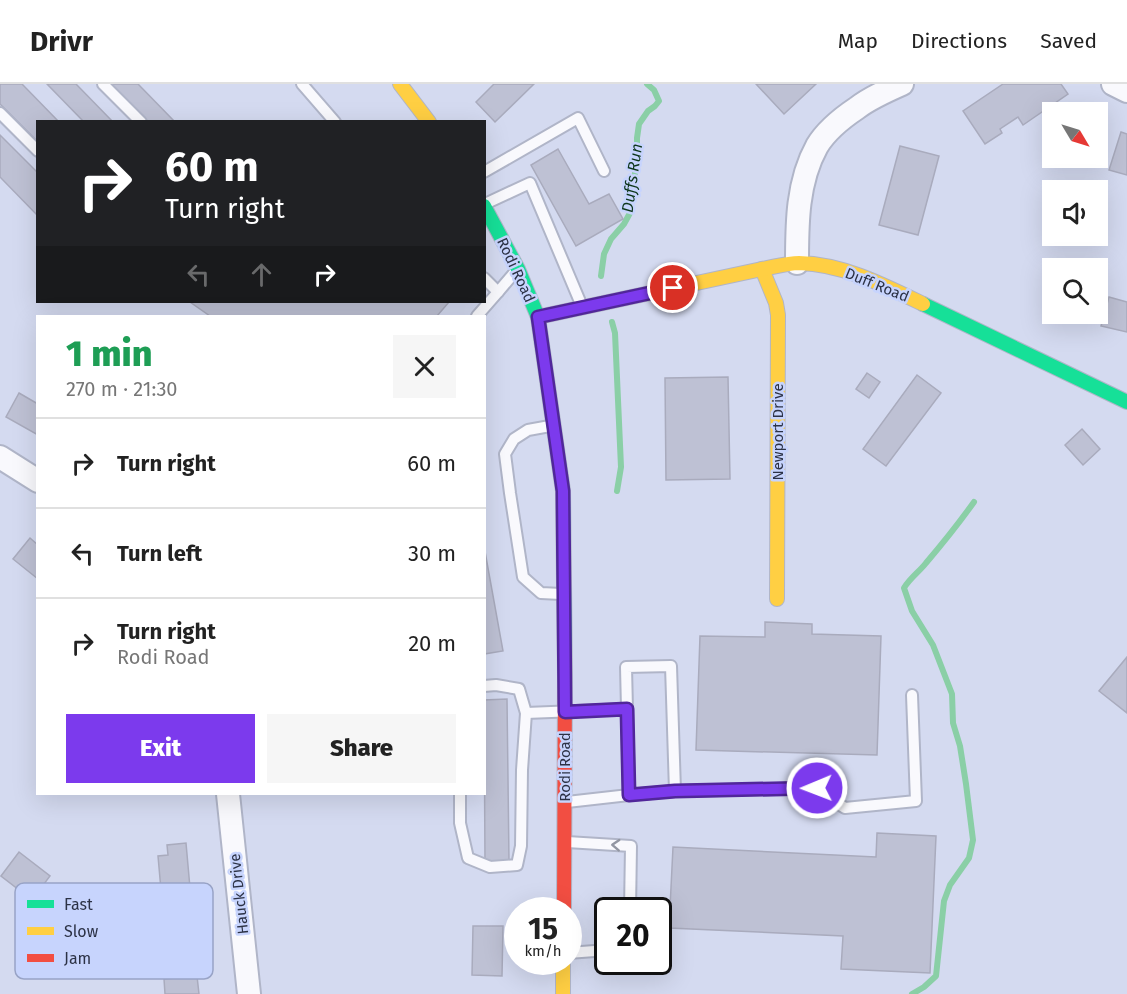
<!DOCTYPE html>
<html lang="en">
<head>
<meta charset="utf-8">
<style>
  body { margin:0; font-family:"Fira Sans",sans-serif; background:#f6f6f6; color:#222; height:100vh; display:flex; flex-direction:column; font-size:22px; white-space:nowrap }
  * { box-sizing:border-box; margin:0 }
  p { font-size:20px; color:#767676 }
  .icon { flex:none; width:33px; height:33px; fill:none; stroke:currentColor; stroke-width:2; stroke-linecap:round; stroke-linejoin:round }
  .map { position:relative; flex:1; overflow:hidden }
  .sheet { position:absolute; left:36px; top:231px; width:450px; height:480px; display:flex; flex-direction:column; background:#fff; border-radius:0px; box-shadow:0 6px 24px #0002 }
  .sheet>* { flex:none }
  .top-card { position:absolute; left:36px; top:36px; width:450px; height:183px; border-radius:0px; box-shadow:0 6px 24px #0002; background:#202124; color:#fff; overflow:hidden }
  .needle { width:39px; rotate:128deg }
  .controls { position:absolute; left:1042px; top:18px; display:grid; gap:12px }
  .controls a { display:grid; place-items:center; width:66px; height:66px; border-radius:0px; background:#fff; box-shadow:0 6px 24px #0002; font-size:30px }
  .speed { position:absolute; left:504px; top:813px; display:flex; gap:12px; font-size:30px; font-weight:700; text-align:center }
  .speed>* { display:grid; place-content:center; width:78px; height:78px; border-radius:50%; background:#fff; box-shadow:0 6px 24px #0002; line-height:1 }
  .speed small { font-size:15px; font-weight:400 }
  .speed .limit { border:3px solid #111; border-radius:9px; background:#fff; color:#111 }
  .pin { position:absolute; display:grid; place-items:center; width:51px; height:51px; color:#fff; margin:-26px; border:3px solid #fff; border-radius:50%; box-shadow:0 2px 6px #0007 }
  .me { position:absolute; width:66px; margin:-33px; rotate:269deg; stroke-linejoin:round; filter:drop-shadow(0 0 4px #0008) }
  .turn { display:flex; align-items:center; gap:21px; height:126px; padding:0 30px; font-size:27px }
  .turn .icon { width:78px; height:78px; stroke-width:2.5 }
  .turn b { display:block; font-size:42px; line-height:51px }
  .lanes { display:flex; align-items:center; height:57px; padding:0 30px; background:#0003; justify-content:center; gap:30px; direction:ltr }
  .lanes .off { opacity:.35 }
  .round { display:grid; place-items:center; flex:none; width:63px; height:63px; border-radius:0px; background:#f6f6f6 }
  .summary { display:flex; align-items:center; justify-content:space-between; height:102px; padding:0 30px }
  h1 { font-size:36px; font-weight:800; line-height:45px; color:#1e9e55 }
  .cta { display:flex; gap:12px; margin-top:auto; padding:12px 30px }
  .cta a { flex:1; height:69px; border-radius:0px; background:#7c3aed; color:#fff; font-size:24px; font-weight:800; line-height:69px; text-align:center }
  .cta a+a { background:#f6f6f6; color:#222 }
  ul { padding:0; list-style:none }
  li { display:flex; align-items:center; gap:18px; height:90px; padding:0 30px; border-top:2px solid #e0e0e0 }
  li div { flex:1 }
  li b { display:block; font-size:22px }
  li em { font-style:normal }
  header { display:flex; align-items:center; gap:36px; box-sizing:border-box; height:84px; padding:0 30px; background:#fff; border-bottom:2px solid #e0e0e0 }
  header strong { font-size:28px }
  nav { display:flex; gap:33px; margin-inline-start:auto; font-size:21px }
  .map>svg:first-child { display:block }
  .lines { fill:none; stroke-linecap:round; stroke-linejoin:round }
  .stream { stroke:#8acfa6; stroke-width:6 }
  .building { fill:#bec1d4; stroke:#a9abbd; stroke-width:1.5 }
  .lane-casing { stroke:#b0b5c8; stroke-width:14 }
  .street-casing { stroke:#b0b5c8; stroke-width:26 }
  .fast-casing { stroke:#b0b5c8; stroke-width:16 }
  .slow-casing { stroke:#b0b5c8; stroke-width:16 }
  .jam-casing { stroke:#b0b5c8; stroke-width:16 }
  .lane { stroke:#f9f9fd; stroke-width:10 }
  .street { stroke:#f9f9fd; stroke-width:22 }
  .fast { stroke:#16e098; stroke-width:14 }
  .slow { stroke:#ffcf43; stroke-width:14 }
  .jam { stroke:#f24e42; stroke-width:14 }
  .oneway { stroke:#9296a2 }
  .route-casing { stroke:#51269a; stroke-width:15 }
  .route { stroke:#7c3aed; stroke-width:10 }
  .labels { text-anchor:middle; dominant-baseline:central; stroke-width:5; stroke-linejoin:round; paint-order:stroke }
  .street-label { font-size:15px; fill:#2c3246; stroke:#c7d4fd }
  .water-label { font-size:16px; font-style:italic; fill:#0d361b; stroke:#c7d4fd }
  .key { fill:#c7d4fd; stroke:#98a3c6; stroke-width:1.5 }
  .key-label { font-size:16px; fill:#2c3246 }
</style>
</head>
<body>
<header>
<strong>Drivr</strong>
<nav><a>Map</a><a>Directions</a><a>Saved</a></nav>
</header>
<div class="map">
<svg width="1127" height="910" viewBox="0 0 1127 910">
  <rect width="100%" height="100%" fill="#d4daf0"/>
  <g class="lines">
    <g class="stream">
      <path d="M601 192 604 170 611 155 624 140 630 129 637 72V54L639 40 648 27 655 22 659 17 654 6 647 0"/>
      <path d="M612 238 615 249 621 383 617 407"/>
      <path d="M912 910 924 903 936 892 944 817 950 801 969 774 973 756 966 700 960 662 953 639 952 610 933 561 912 527 904 504C910 494 919 488 926 479 943 459 959 439 974 418"/>
    </g>
  </g>
  <g class="building">
    <path d="M0 0H22L59 38H38V58L0 20Z"/>
    <path d="M47 0H76L113 38H84Z"/>
    <path d="M109 0H138L175 38H146Z"/>
    <path d="M494 0H534L495 38 476 18Z"/>
    <path d="M756 0H816L784 30Z"/>
    <path d="M1003 0H1061L1068 10 1023 41 1018 33 1000 45 1002 49 985 60 963 27Z"/>
    <path d="M1121 48 1127 50V91L1109 86Z"/>
    <path d="M0 51 38 89 37 131 0 93Z"/>
    <path d="M900 62 939 72 918 151 879 141Z"/>
    <path d="M558 65 589 120 609 110 623 135 576 162 531 81Z"/>
    <path d="M1053 196V226L1043 222Z"/>
    <path d="M1109 213 1127 218V248L1101 242Z"/>
    <path d="M190 218H449L437 232H210Z"/>
    <path d="M1063 230H1091L1088 238Z"/>
    <path d="M867 289 880 298 869 314 856 305Z"/>
    <path d="M917 291 941 309 886 382 863 365Z"/>
    <path d="M728 293 730 395 666 396 665 294Z"/>
    <path d="M19 309 38 320V351L6 333Z"/>
    <path d="M1082 345 1100 365 1083 381 1065 361Z"/>
    <path d="M30 454 38 461V495L13 475Z"/>
    <path d="M484 462 503 567 484 570Z"/>
    <path d="M765 538 812 540V550L881 552 877 671 696 666 700 552 765 553Z"/>
    <path d="M1127 573V629L1099 607Z"/>
    <path d="M507 615 509 777H485L484 616Z"/>
    <path d="M877 749 936 752 930 889 841 885 843 852 669 844 673 763 876 773Z"/>
    <path d="M186 759 190 804 161 806 158 772 168 771 167 761Z"/>
    <path d="M19 768 50 792 32 816 1 792Z"/>
    <path d="M473 842H503L502 892 472 891Z"/>
    <path d="M197 892 199 910H165L164 895Z"/>
  </g>
  <g class="lines">
    <g class="lane-casing">
      <g id="lane">
        <path d="M103 0 141 38"/>
        <path d="M302 0 335 38"/>
        <path d="M0 29 38 67"/>
        <path d="M484 88 578 34 604 87"/>
        <path d="M487 119 530 99 581 220"/>
        <path d="M484 194 498 208 515 188"/>
        <path d="M477 232 498 208"/>
        <path d="M550 342 528 346 514 355 505 370 510 409 523 493 541 509 561 510"/>
        <path d="M627 625 626 583 671 582 675 707 629 711"/>
        <path d="M526 629 627 625 629 711 567 718"/>
        <path d="M675 707 817 704 829 714 845 724 916 717 912 611"/>
        <path d="M460 710V739L468 774 490 783 517 781 521 762 522 686 526 629 519 605 496 601 484 602"/>
        <path d="M567 758 631 762 630 826"/>
        <path d="M568 869 608 866"/>
      </g>
    </g>
    <g class="street-casing">
      <g id="street">
        <path d="M1113 0 1127 7"/>
        <path d="M797 179C797 140 797 98 817 62 826 47 842 34 857 24 870 14 886 7 902 0"/>
        <path d="M0 373 38 397"/>
        <path d="M228 710 249 910"/>
      </g>
    </g>
    <g class="fast-casing">
      <g id="fast">
        <path d="M484 122 518 185 538 233 563 407 565 592"/>
        <path d="M923 220 1127 318"/>
      </g>
    </g>
    <g class="slow-casing">
      <g id="slow">
        <path d="M400 0 429 38"/>
        <path d="M762 185 776 219 778 231 777 515"/>
        <path d="M538 233 762 185C774 183 787 179 799 179 843 180 884 201 923 220"/>
        <path d="M563 878V910"/>
      </g>
    </g>
    <g class="jam-casing">
      <path id="jam" d="M564 826 565 592"/>
    </g>
    <use href="#lane" class="lane"/>
    <use href="#street" class="street"/>
    <use href="#fast" class="fast"/>
    <use href="#slow" class="slow"/>
    <use href="#jam" class="jam"/>
  </g>
  <defs><path id="oneway-chevron" d="M-2-3.5L2.5 0L-2 3.5" fill="none" stroke-width="1.6" stroke-linecap="round" stroke-linejoin="round" transform="scale(1.5)"/></defs>
  <use class="oneway" href="#oneway-chevron" transform="translate(616 761) rotate(-177)"/>
  <g class="lines">
    <g class="route-casing">
      <path id="route" d="M673 204 538 233 563 407 565 628 627 625 629 711 675 707 817 704"/>
    </g>
    <use href="#route" class="route"/>
  </g>
  <g class="labels">
    <g class="street-label">
      <text transform="translate(516 186) rotate(65)">Rodi Road</text>
      <text transform="translate(877 201) rotate(22)">Duff Road</text>
      <text transform="translate(778 348) rotate(-90)">Newport Drive</text>
      <text transform="translate(565 683) rotate(-90)">Rodi Road</text>
      <text transform="translate(239 810) rotate(-96)">Hauck Drive</text>
    </g>
    <g class="water-label">
      <text transform="translate(632 94) rotate(-82)">Duffs Run</text>
    </g>
  </g>
  <rect x="15" y="799" width="198" height="96" rx="9" class="key"/>
  <rect x="27" y="816" width="27" height="8" fill="#16e098"/>
  <rect x="27" y="843" width="27" height="8" fill="#ffcf43"/>
  <rect x="27" y="870" width="27" height="8" fill="#f24e42"/>
  <g class="key-label">
    <text x="64" y="826">Fast</text>
    <text x="64" y="853">Slow</text>
    <text x="64" y="880">Jam</text>
  </g>
</svg>
<div class="controls">
<a><svg class="needle" viewBox="-14 -14 28 28"><path d="M0-13l5 13h-10z" fill="#e53935"/><path d="M0 13l5-13h-10z" fill="#767676"/></svg></a>
<a><svg class="icon" aria-label="sound" viewBox="0 0 24 24"><path d="M4 9h4l5-4v14l-5-4H4zM17 9q2 3 0 6"/></svg></a>
<a><svg class="icon" aria-label="search" viewBox="0 0 24 24"><circle cx="10" cy="10" r="6"/><path d="M15 15l6 6"/></svg></a>
</div>
<div class="speed"><div>15<small>km/h</small></div><div class="limit">20</div></div>
<div class="pin" style="left:673px;top:204px;background:#d93025"><svg class="icon" aria-label="arrive" viewBox="0 0 24 24"><path d="M6 21V4h12l-3 4 3 4H6"/></svg></div>
<svg class="me" style="left:817px;top:704px" viewBox="-20 -20 40 40"><circle r="17" fill="#7c3aed" stroke="#fff" stroke-width="3"/><path d="M0-11L8 9 0 5-8 9z" fill="#fff"/></svg>
<div class="top-card">
<div class="turn"><svg class="icon" aria-label="right" viewBox="0 0 24 24"><path d="M7 20v-9h11M14 6l5 5-5 5"/></svg><div><b>60 m</b>Turn right</div></div>
<div class="lanes"><svg class="icon off" aria-label="left" viewBox="0 0 24 24"><path d="M17 20v-9H6M10 6l-5 5 5 5"/></svg><svg class="icon off" aria-label="ahead" viewBox="0 0 24 24"><path d="M12 20V5M6 11l6-6 6 6"/></svg><svg class="icon" aria-label="right" viewBox="0 0 24 24"><path d="M7 20v-9h11M14 6l5 5-5 5"/></svg></div>
</div>
<section class="sheet">
<div class="summary"><div><h1>1 min</h1><p>270 m · 21:30</p></div><a class="round"><svg class="icon" aria-label="close" viewBox="0 0 24 24"><path d="M6 6l12 12M18 6L6 18"/></svg></a></div>
<ul>
<li><svg class="icon" aria-label="right" viewBox="0 0 24 24"><path d="M7 20v-9h11M14 6l5 5-5 5"/></svg><div><b>Turn right</b></div><em>60 m</em></li>
<li><svg class="icon" aria-label="left" viewBox="0 0 24 24"><path d="M17 20v-9H6M10 6l-5 5 5 5"/></svg><div><b>Turn left</b></div><em>30 m</em></li>
<li><svg class="icon" aria-label="right" viewBox="0 0 24 24"><path d="M7 20v-9h11M14 6l5 5-5 5"/></svg><div><b>Turn right</b><p>Rodi Road</p></div><em>20 m</em></li>
</ul>
<div class="cta"><a>Exit</a><a>Share</a></div>
</section>
</div>
</body>
</html>
